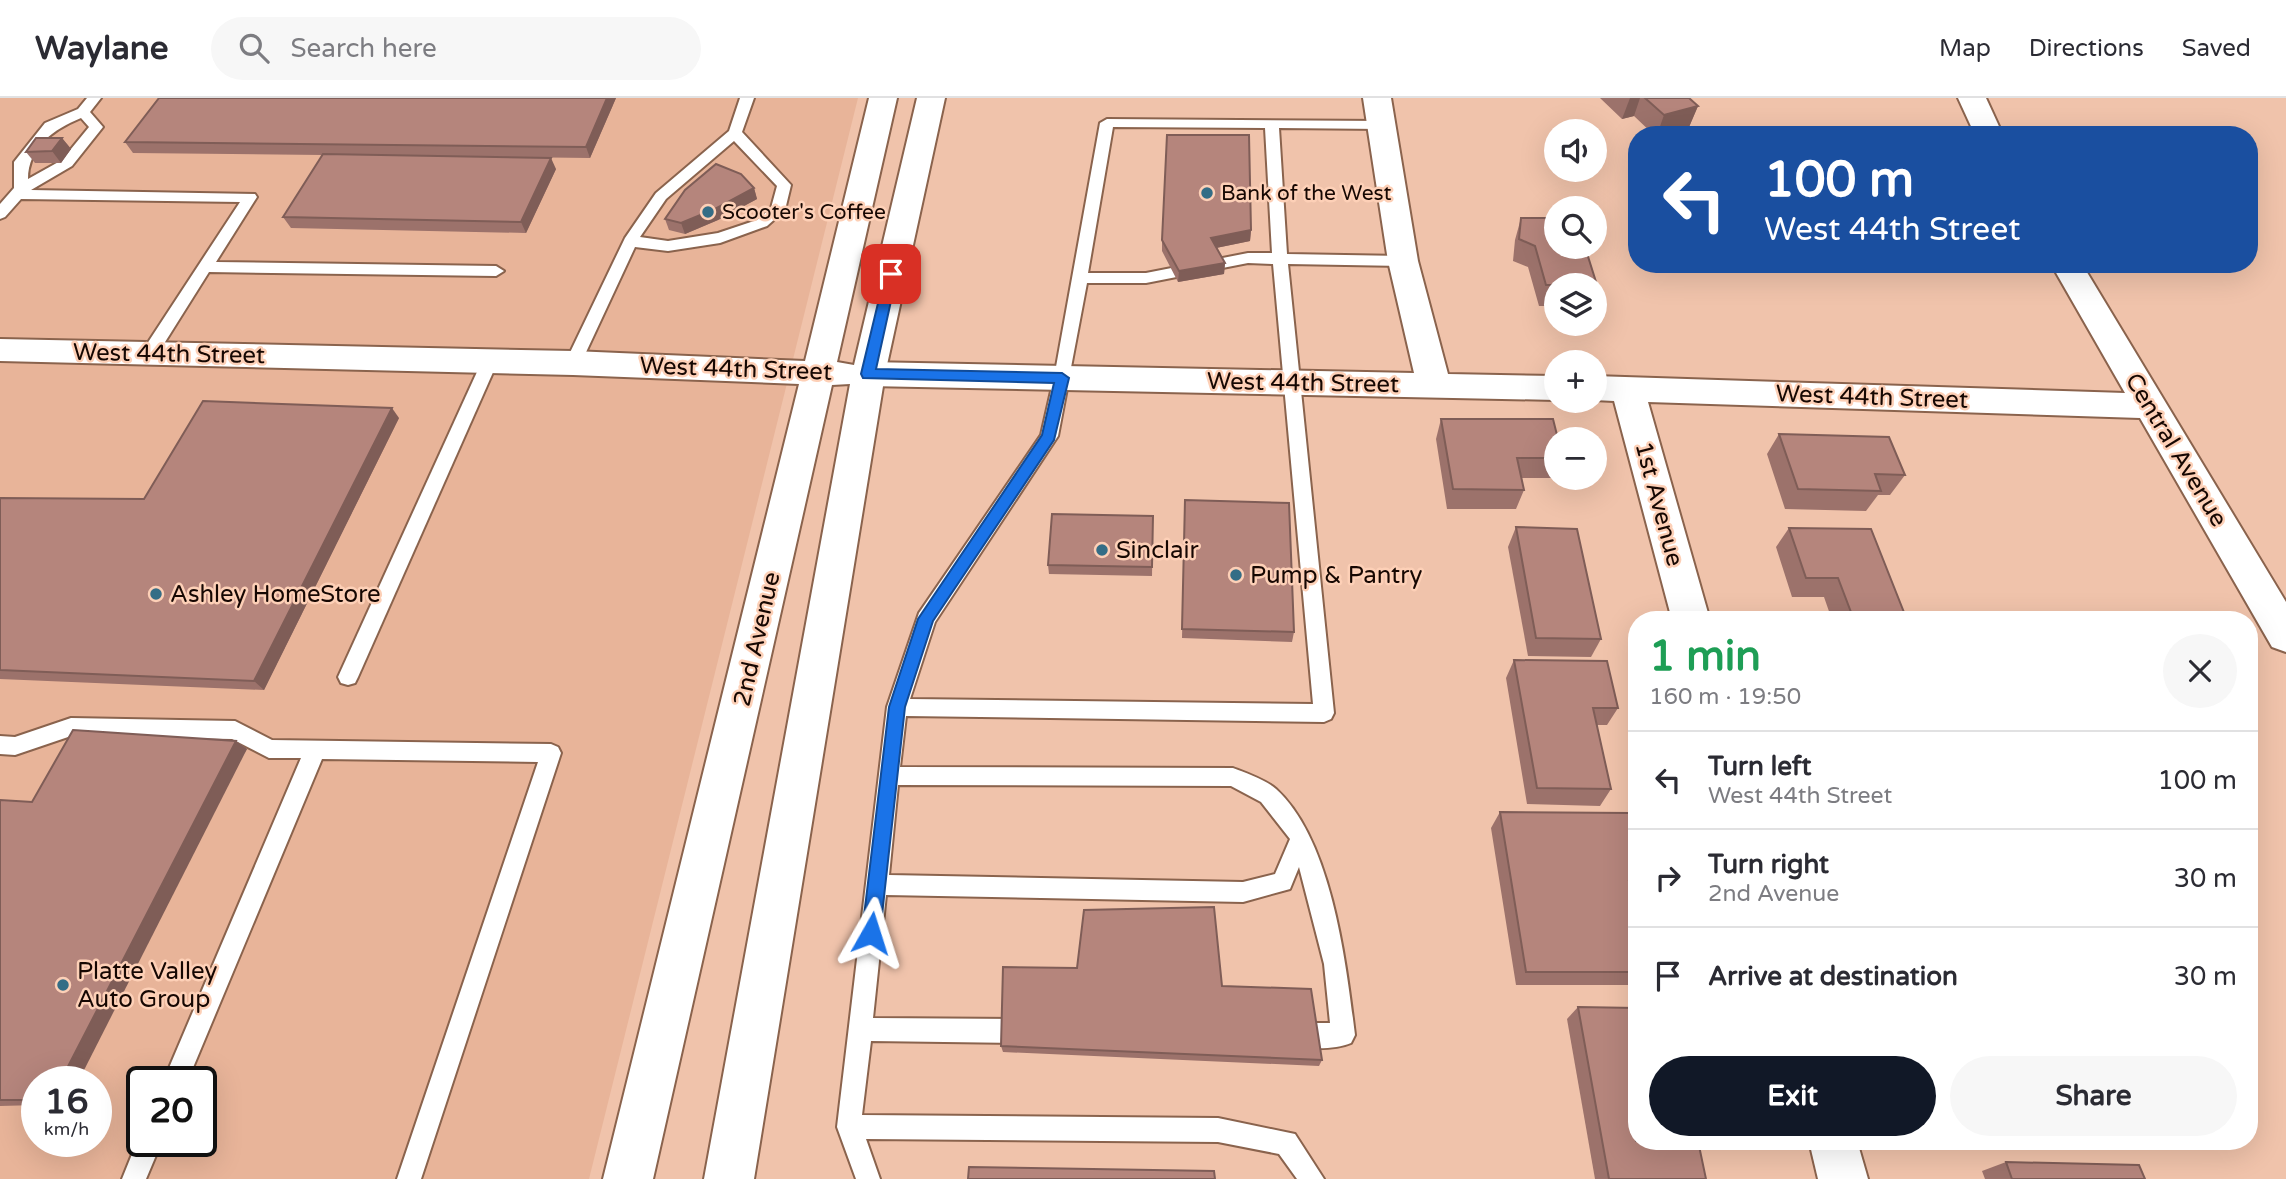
<!DOCTYPE html>
<html lang="en">
<head>
<meta charset="utf-8">
<style>
  body { margin:0; font-family:"Varela Round",sans-serif; background:#f7f7f7; color:#2b2b33; height:100vh; display:flex; flex-direction:column; font-size:26px; white-space:nowrap }
  * { box-sizing:border-box; margin:0 }
  p { font-size:23px; color:#7c7c81 }
  .icon { flex:none; width:38px; height:38px; fill:none; stroke:currentColor; stroke-width:2; stroke-linecap:round; stroke-linejoin:round }
  .map { position:relative; flex:1; overflow:hidden }
  .sheet { position:absolute; left:1628px; top:513px; width:630px; height:539px; display:flex; flex-direction:column; background:#fff; border-radius:28px; box-shadow:0 7px 28px #0002 }
  .sheet>* { flex:none }
  .guide { position:absolute; left:1628px; top:28px; width:630px; height:147px; border-radius:28px; box-shadow:0 7px 28px #0002; background:#1a4fa0; color:#fff; overflow:hidden }
  .controls { position:absolute; left:1544px; top:21px; display:grid; gap:14px }
  .controls a { display:grid; place-items:center; width:63px; height:63px; border-radius:50%; background:#fff; box-shadow:0 7px 28px #0002; font-size:35px }
  .speed { position:absolute; left:21px; top:968px; display:flex; gap:14px; font-size:35px; font-weight:700; text-align:center }
  .speed>* { display:grid; place-content:center; width:91px; height:91px; border-radius:50%; background:#fff; box-shadow:0 7px 28px #0002; line-height:1 }
  .speed small { font-size:18px; font-weight:400 }
  .speed .limit { border:4px solid #111; border-radius:10px; background:#fff; color:#111 }
  .pin { position:absolute; display:grid; place-items:center; width:60px; height:60px; color:#fff; margin:-30px; border-radius:14px; box-shadow:0 4px 10px #0006 }
  .me { position:absolute; width:77px; margin:-38px; rotate:6deg; stroke-linejoin:round; filter:drop-shadow(0 0 5px #0008) }
  .turn { display:flex; align-items:center; gap:24px; height:147px; padding:0 21px; font-size:32px }
  .turn .icon { width:91px; height:91px; stroke-width:2.5 }
  .turn b { display:block; font-size:49px; line-height:60px }
  .round { display:grid; place-items:center; flex:none; width:74px; height:74px; border-radius:37px; background:#f7f7f7 }
  .overview { display:flex; align-items:center; justify-content:space-between; height:119px; padding:0 21px }
  h1 { font-size:42px; font-weight:700; line-height:52px; color:#1e9e55 }
  .primary-button { display:flex; gap:14px; margin-top:auto; padding:14px 21px }
  .primary-button a { flex:1; height:80px; border-radius:42px; background:#111827; color:#fff; font-size:28px; font-weight:700; line-height:80px; text-align:center }
  .primary-button a+a { background:#f7f7f7; color:#2b2b33 }
  ul { padding:0; list-style:none }
  li { display:flex; align-items:center; gap:21px; height:98px; padding:0 21px; border-top:2px solid #e1e1e2 }
  li div { flex:1 }
  li b { display:block; font-size:26px }
  li em { font-style:normal }
  header { display:flex; align-items:center; gap:42px; box-sizing:border-box; height:98px; padding:0 35px; background:#fff; border-bottom:2px solid #e1e1e2 }
  header strong { font-size:33px }
  nav { display:flex; gap:38px; margin-inline-start:auto; font-size:24px }
  .search { width:490px; height:63px; background:#f7f7f7; display:flex; align-items:center; gap:18px; box-sizing:border-box; padding:0 24px; border-radius:38px; color:#7c7c81; font-size:26px }
  .map>svg:first-child { display:block }
  .built { fill:#e8b499; fill-rule:evenodd }
  .lines { fill:none; stroke-linecap:round; stroke-linejoin:round }
  .lane-casing { stroke:#8a634d; stroke-width:4 }
  .street-casing { stroke:#8a634d; stroke-width:4 }
  .secondary-casing { stroke:#8a634d; stroke-width:4 }
  .lane { fill:#fff; fill-rule:evenodd }
  .street { fill:#fff; fill-rule:evenodd }
  .secondary { fill:#fff; fill-rule:evenodd }
  .wall { fill:#9c726b }
  .shaded-wall { fill:#7f5d57 }
  .building { fill:#b5857c; stroke:#7f5d57; stroke-width:2 }
  .route { fill:#1a73e8; stroke:#114b97; stroke-width:2 }
  .poi-dot { fill:#346d86; stroke:#fdd0b7; stroke-width:2.5 }
  .labels { text-anchor:middle; dominant-baseline:central; stroke-width:5; stroke-linejoin:round; paint-order:stroke }
  .far-poi-label { font-size:21px; fill:#160702; stroke:#fdd0b7; text-anchor:start }
  .street-label { font-size:24px; fill:#160702; stroke:#fdd0b7 }
  .poi-label { font-size:24px; fill:#160702; stroke:#fdd0b7; text-anchor:start }
</style>
</head>
<body>
<header>
<strong>Waylane</strong>
<div class="search"><svg class="icon" aria-label="search" viewBox="0 0 24 24"><circle cx="10" cy="10" r="6"/><path d="M15 15l6 6"/></svg>Search here</div>
<nav><a>Map</a><a>Directions</a><a>Saved</a></nav>
</header>
<div class="map">
<svg width="2286" height="1081" viewBox="0 0 2286 1081">
  <rect width="100%" height="100%" fill="#f0c3ab"/>
  <path class="built" d="M0 0H858L589 1081H0ZM37 984H96V1043H37ZM142 984H201V1043H142Z"/>
  <g class="lines">
    <g class="lane-casing">
      <g id="lane">
        <path d="M87 0H101L90 14 103 29 72 68 31 92 255 96 257 99 216 164 496 168 504 173 496 178 209 174 155 260H143L141 256 143 252 240 104 21 101 5 119 0 121V106L14 90V64L45 25 78 11ZM81 20 89 29 62 62 28 81C28 49 54 31 81 20Z"/>
        <path d="M740 0H754L742 34 791 87 785 112 767 128 720 145 668 153 635 149 581 265 579 269H567L565 265 625 140 656 95 729 33ZM734 43 777 88 771 110 757 122 718 135 668 143 640 139 666 101Z"/>
        <path d="M1107 21 1382 23 1389 27 1382 31 1279 30 1287 156 1403 158 1411 163 1403 168 1288 166 1334 615 1331 621 1324 624 906 618 900 669 1233 670C1246 675 1266 682 1276 691 1332 742 1346 865 1355 937L1351 945C1335 952 1302 952 1286 945L1282 937 1286 929 1294 925H1330L1324 866 1299 769 1290 791 1243 804 886 797 873 920 1026 921 1034 925 1038 933 1034 941 1026 945 871 943 862 1017 1218 1020 1295 1036 1324 1081H1297L1279 1056 1218 1044 866 1041 880 1081H856L837 1029 887 609 919 515 1041 337 1054 280 1100 25ZM1113 29 1265 30 1272 155H1248L1146 175H1088ZM1248 165 1273 166 1313 606 910 601 935 524 1058 338 1087 185H1146ZM898 687 1231 688 1261 704 1290 741 1275 776 1243 784 889 777Z"/>
        <path d="M490 257 498 263 358 579 355 585 348 587 341 585 338 579 482 263Z"/>
        <path d="M71 620 235 623 272 642 551 646 558 649 561 655 421 1081H397L538 664 322 661 187 984H163L301 660H269L232 641 71 638 15 657 0 656V638L15 639Z"/>
        <path d="M141 1034 142 1043H162L146 1081H122Z"/>
      </g>
    </g>
    <g class="street-casing">
      <g id="street">
        <path d="M1363 0H1391L1418 163 1448 276 1556 278V302L868 288 856 284 851 276 856 268 868 264 1414 275 1388 163Z"/>
        <path d="M1958 0H1986L2003 37H1975Z"/>
        <path d="M2051 166H2082L2286 504V554L2272 549 2140 320 1648 304 1710 522H1672L1614 303 1594 302V278L2125 295Z"/>
        <path d="M1809 1043H1857L1868 1081H1818Z"/>
      </g>
    </g>
    <g class="secondary-casing">
      <path id="secondary" d="M869 0H897L837 264 854 267 917 0H945L885 276 754 1081H704L850 286 832 287 653 1081H603L799 286 573 277 0 263V241L573 253 805 263Z"/>
    </g>
    <use href="#lane" class="lane"/>
    <use href="#street" class="street"/>
    <use href="#secondary" class="secondary"/>
  </g>
  <g class="wall">
    <path d="M616 0 590 60 435 58 556 71 526 135 291 130 283 119 323 57 133 55 125 44Z"/>
    <path d="M1600 0H1689L1698 8 1689 29 1662 37H1654L1634 18 1622 21Z"/>
    <path d="M62 40 71 51 61 65H35L26 54Z"/>
    <path d="M754 90 757 101 718 122 685 136 669 132 665 121Z"/>
    <path d="M1521 120 1597 187 1594 195V187H1556V208H1539L1528 169 1513 163 1515 142Z"/>
    <path d="M1251 132 1250 143 1216 150 1225 165 1224 176 1178 184 1162 153V142Z"/>
    <path d="M399 320 264 592 0 581V400L144 401Z"/>
    <path d="M1441 321 1556 341V375L1554 380H1521L1524 392 1516 411H1447L1436 341Z"/>
    <path d="M1779 336 1905 377 1890 397H1878L1866 413 1785 411 1767 356Z"/>
    <path d="M1185 402 1294 534 1292 544 1182 540Z"/>
    <path d="M1153 418 1152 478 1049 476 1048 467Z"/>
    <path d="M1516 429 1601 541 1591 559 1528 558 1508 449Z"/>
    <path d="M1789 430 1907 522H1832L1824 499H1792L1776 449Z"/>
    <path d="M1514 562 1618 610 1607 627H1597L1611 691 1600 708 1527 706 1506 580Z"/>
    <path d="M236 643 247 651 37 984V1007L0 1008V702L32 704Z"/>
    <path d="M1500 714 1636 741V795L1632 798 1636 816V887H1516L1491 730Z"/>
    <path d="M1222 888 1322 962 1319 968 1003 954 1001 948Z"/>
    <path d="M1578 909 1706 1081H1595L1567 921Z"/>
    <path d="M2006 1064 2145 1081H1985L1982 1073Z"/>
  </g>
  <g class="shaded-wall">
    <path d="M607 0H616L590 60 586 49Z"/>
    <path d="M1630 0H1640L1634 18 1622 21Z"/>
    <path d="M1698 8 1689 29 1662 37H1657L1664 17Z"/>
    <path d="M62 40 71 51 61 65 52 53Z"/>
    <path d="M551 60 556 71 526 135 521 124Z"/>
    <path d="M754 90 757 101 718 122 685 136 681 125Z"/>
    <path d="M1251 132 1250 143 1211 151V140Z"/>
    <path d="M1225 165 1224 176 1178 184 1179 173Z"/>
    <path d="M392 310 399 320 264 592 254 583Z"/>
    <path d="M236 643 247 651 78 984H60Z"/>
  </g>
  <g class="building">
    <path d="M159 0H607L586 49 125 44Z"/>
    <path d="M1645 0H1689L1698 8 1664 17Z"/>
    <path d="M1167 37H1249L1251 132 1211 140 1225 165 1179 173 1162 142Z"/>
    <path d="M36 40H62L52 53 26 54Z"/>
    <path d="M323 56 551 60 521 124 283 119Z"/>
    <path d="M716 66 741 76 754 90 715 111 681 125 665 121 685 92Z"/>
    <path d="M1521 120H1556V149H1585L1597 187H1546L1535 148 1519 141Z"/>
    <path d="M203 303 392 310 254 583 0 572V400L144 401Z"/>
    <path d="M1441 321H1553L1558 341H1556V360H1517L1524 392 1453 391Z"/>
    <path d="M1779 336 1889 339 1905 377 1875 376 1881 393 1798 391Z"/>
    <path d="M1185 402 1289 405 1294 534 1182 531Z"/>
    <path d="M1052 416 1153 418 1152 469 1048 467Z"/>
    <path d="M1516 429 1577 431 1601 541 1536 540Z"/>
    <path d="M1789 430 1871 431 1907 522H1854L1838 480H1806Z"/>
    <path d="M1514 562 1607 563 1618 610H1593L1611 691 1537 690Z"/>
    <path d="M73 632 236 643 60 984H37V1002H0V702L32 704Z"/>
    <path d="M1500 714 1630 715 1636 741V783H1629L1636 816V874H1526Z"/>
    <path d="M1214 809 1222 888 1311 891 1322 962 1001 948 1003 869 1077 870 1084 812Z"/>
    <path d="M1578 909 1636 910V1043H1698L1706 1081H1609Z"/>
    <path d="M2006 1064 2139 1067 2145 1081H2012Z"/>
    <path d="M969 1069 1214 1073 1215 1081H968Z"/>
  </g>
  <path class="route" d="M891 171 897 176 876 271 1062 275 1069 280 1054 342 933 523 905 609 880 835 878 841 871 844 865 841 862 835 889 609 918 521 1042 337 1054 285 863 280 861 276 885 176Z"/>
  <g class="poi-dot">
    <circle cx="1207" cy="95" r="7"/>
    <circle cx="708" cy="114" r="7"/>
    <circle cx="1102" cy="452" r="7"/>
    <circle cx="1236" cy="477" r="7"/>
    <circle cx="156" cy="496" r="7"/>
    <circle cx="63" cy="887" r="7"/>
  </g>
  <g class="labels">
    <g class="far-poi-label">
      <text x="1221" y="95">Bank of the West</text>
      <text x="722" y="114">Scooter's Coffee</text>
    </g>
    <g class="street-label">
      <text transform="translate(169 256) rotate(1)">West 44th Street</text>
      <text transform="translate(736 271) rotate(2)">West 44th Street</text>
      <text transform="translate(1303 285) rotate(1)">West 44th Street</text>
      <text transform="translate(1872 299) rotate(2)">West 44th Street</text>
      <text transform="translate(2176 352) rotate(59)">Central Avenue</text>
      <text transform="translate(1659 406) rotate(75)">1st Avenue</text>
      <text transform="translate(757 541) rotate(-77)">2nd Avenue</text>
    </g>
    <g class="poi-label">
      <text x="1116" y="452">Sinclair</text>
      <text x="1250" y="477">Pump &amp; Pantry</text>
      <text x="170" y="496">Ashley HomeStore</text>
      <text x="77" y="873">Platte Valley<tspan x="77" dy="28">Auto Group</tspan></text>
    </g>
  </g>
</svg>
<div class="controls">
<a><svg class="icon" aria-label="sound" viewBox="0 0 24 24"><path d="M4 9h4l5-4v14l-5-4H4zM17 9q2 3 0 6"/></svg></a>
<a><svg class="icon" aria-label="search" viewBox="0 0 24 24"><circle cx="10" cy="10" r="6"/><path d="M15 15l6 6"/></svg></a>
<a><svg class="icon" aria-label="layers" viewBox="0 0 24 24"><path d="M12 4l9 5-9 5-9-5zM3 14l9 5 9-5"/></svg></a>
<a>+</a>
<a>−</a>
</div>
<div class="speed"><div>16<small>km/h</small></div><div class="limit">20</div></div>
<div class="pin" style="left:891px;top:176px;background:#d93025"><svg class="icon" aria-label="arrive" viewBox="0 0 24 24"><path d="M6 21V4h12l-3 4 3 4H6"/></svg></div>
<svg class="me" style="left:871px;top:835px" viewBox="-20 -20 40 40"><path d="M0-17L14 15 0 8-14 15z" fill="#1a73e8" stroke="#fff" stroke-width="4"/></svg>
<div class="guide">
<div class="turn"><svg class="icon" aria-label="left" viewBox="0 0 24 24"><path d="M17 20v-9H6M10 6l-5 5 5 5"/></svg><div><b>100 m</b>West 44th Street</div></div>
</div>
<section class="sheet">
<div class="overview"><div><h1>1 min</h1><p>160 m · 19:50</p></div><a class="round"><svg class="icon" aria-label="close" viewBox="0 0 24 24"><path d="M6 6l12 12M18 6L6 18"/></svg></a></div>
<ul>
<li><svg class="icon" aria-label="left" viewBox="0 0 24 24"><path d="M17 20v-9H6M10 6l-5 5 5 5"/></svg><div><b>Turn left</b><p>West 44th Street</p></div><em>100 m</em></li>
<li><svg class="icon" aria-label="right" viewBox="0 0 24 24"><path d="M7 20v-9h11M14 6l5 5-5 5"/></svg><div><b>Turn right</b><p>2nd Avenue</p></div><em>30 m</em></li>
<li><svg class="icon" aria-label="arrive" viewBox="0 0 24 24"><path d="M6 21V4h12l-3 4 3 4H6"/></svg><div><b>Arrive at destination</b></div><em>30 m</em></li>
</ul>
<div class="primary-button"><a>Exit</a><a>Share</a></div>
</section>
</div>
</body>
</html>
